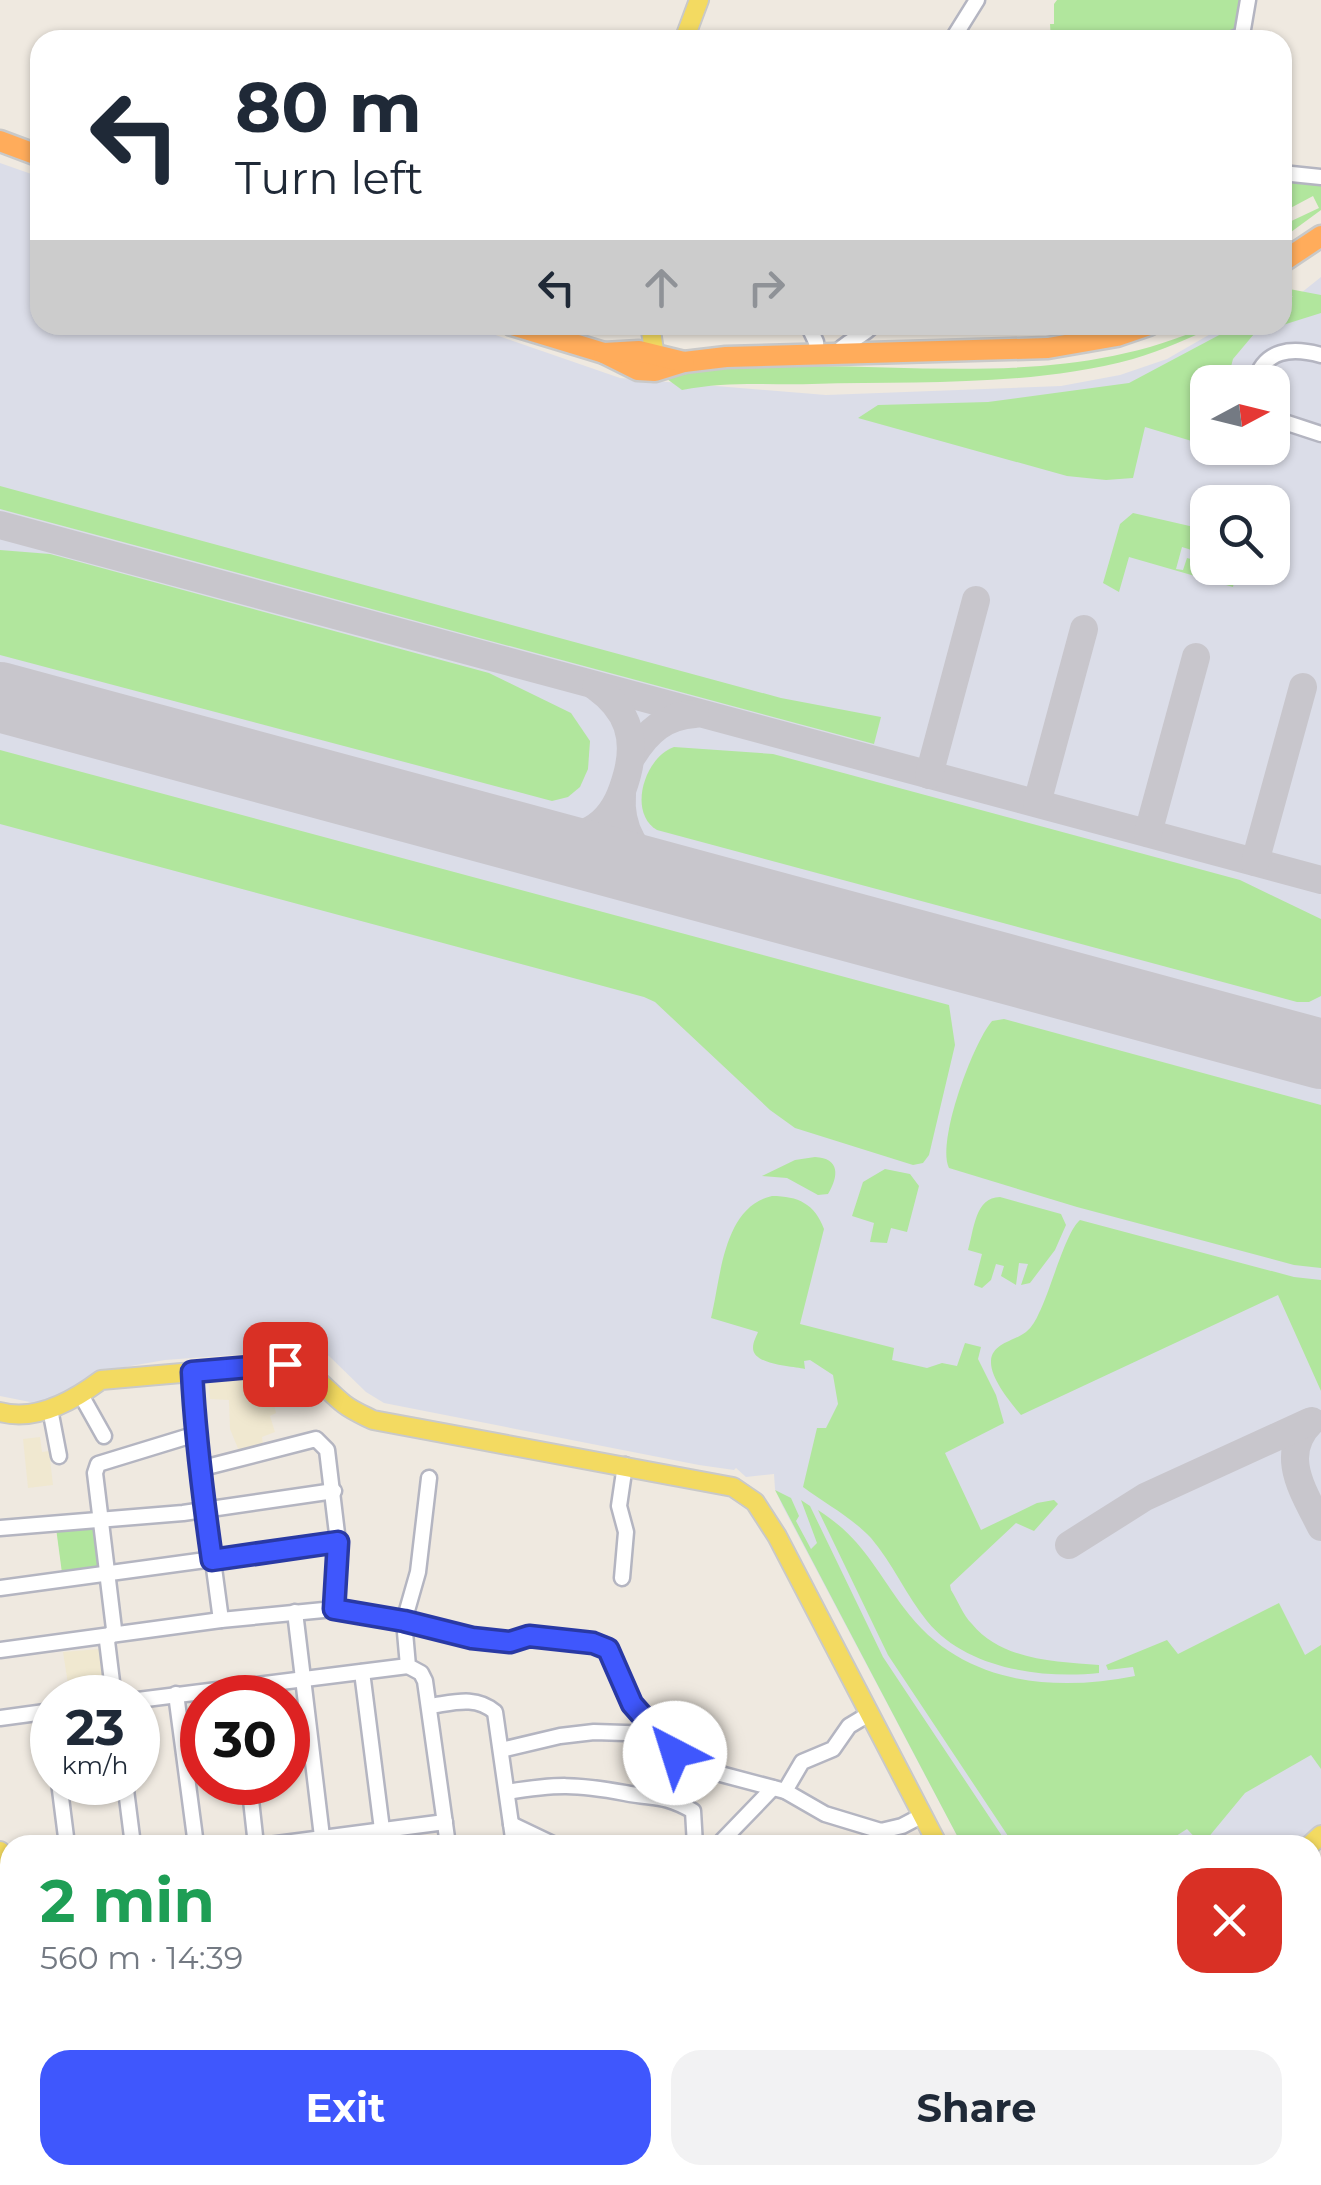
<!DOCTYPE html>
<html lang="en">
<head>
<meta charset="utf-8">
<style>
  body { margin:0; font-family:Montserrat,sans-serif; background:#f2f2f3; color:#1f2937; height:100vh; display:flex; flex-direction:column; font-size:38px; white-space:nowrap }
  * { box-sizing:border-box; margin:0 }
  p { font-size:32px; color:#747a83 }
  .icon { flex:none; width:55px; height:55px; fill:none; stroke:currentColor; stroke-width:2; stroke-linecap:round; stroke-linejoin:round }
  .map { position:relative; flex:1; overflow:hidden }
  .details { position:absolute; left:0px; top:1835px; width:1322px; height:350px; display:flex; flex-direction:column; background:#fff; border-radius:30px 30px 0 0; box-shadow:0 2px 8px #0004 }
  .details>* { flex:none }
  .guide { position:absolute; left:30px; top:30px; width:1262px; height:305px; border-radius:30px; box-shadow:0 2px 8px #0004; background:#fff; color:#1f2937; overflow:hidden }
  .needle { width:65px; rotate:83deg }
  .buttons { position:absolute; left:1190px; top:365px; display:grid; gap:20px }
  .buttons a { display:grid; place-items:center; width:100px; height:100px; border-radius:20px; background:#fff; box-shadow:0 2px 8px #0004; font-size:50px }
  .speed { position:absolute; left:30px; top:1675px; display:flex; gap:20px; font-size:50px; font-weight:700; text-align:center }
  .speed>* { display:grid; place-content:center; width:130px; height:130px; border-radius:50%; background:#fff; box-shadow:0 2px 8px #0004; line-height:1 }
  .speed small { font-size:25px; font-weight:400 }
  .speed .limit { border:15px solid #d22; background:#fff; color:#111 }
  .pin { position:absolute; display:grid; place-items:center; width:85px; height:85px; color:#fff; margin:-42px; border-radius:20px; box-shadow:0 5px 15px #0006 }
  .me { position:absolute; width:110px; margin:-55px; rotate:320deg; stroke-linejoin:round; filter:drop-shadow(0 0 8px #0008) }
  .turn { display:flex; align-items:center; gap:35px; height:210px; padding:0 40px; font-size:45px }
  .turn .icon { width:130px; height:130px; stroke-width:2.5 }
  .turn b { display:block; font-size:70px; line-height:85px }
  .lanes { display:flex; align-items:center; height:95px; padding:0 40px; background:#0003; justify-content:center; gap:50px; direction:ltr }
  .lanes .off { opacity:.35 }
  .round { display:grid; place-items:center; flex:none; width:105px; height:105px; border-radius:30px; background:#f2f2f3 }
  .overview { display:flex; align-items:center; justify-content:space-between; height:170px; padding:0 40px }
  h1 { font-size:60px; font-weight:700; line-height:75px; color:#1e9e55 }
  .action { display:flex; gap:20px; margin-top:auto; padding:20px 40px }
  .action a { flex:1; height:115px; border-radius:30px; background:#3f57fd; color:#fff; font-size:40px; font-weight:700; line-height:115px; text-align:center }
  .action a+a { background:#f2f2f3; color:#1f2937 }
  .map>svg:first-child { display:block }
  .education { fill:#f0e8d0 }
  .airport { fill:#dbdde8; fill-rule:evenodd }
  .green { fill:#b1e69d }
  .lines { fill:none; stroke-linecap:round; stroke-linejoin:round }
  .taxiway { stroke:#c8c6cc; stroke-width:28 }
  .runway { stroke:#c8c6cc; stroke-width:70 }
  .minor-casing { stroke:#b4b5c1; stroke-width:19 }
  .major-casing { stroke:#c9c9c9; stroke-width:22 }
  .highway-casing { stroke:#c9c9c9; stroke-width:25 }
  .minor { stroke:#fff; stroke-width:14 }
  .major { stroke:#f3da61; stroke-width:18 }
  .highway { stroke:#ffac5b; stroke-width:20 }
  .route-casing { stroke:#2939a4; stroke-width:25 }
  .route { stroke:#3f57fd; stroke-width:18 }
</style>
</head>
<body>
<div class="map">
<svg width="1321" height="2185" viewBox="0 0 1321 2185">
  <rect width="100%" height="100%" fill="#efe9e0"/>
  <g class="education">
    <path d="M267 1370 276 1413 270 1416 275 1432 262 1437 263 1444 239 1451 230 1429 229 1400 210 1399 208 1375Z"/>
    <path d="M40 1437 42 1452 49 1451 53 1485 28 1488 23 1439Z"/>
    <path d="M100 1649 105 1697H70L63 1652Z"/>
  </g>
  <path class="airport" d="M0 163 40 177V325H467L620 378 826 395 1061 386 1120 375 1167 359 1226 325H1282L1283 300 1301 293 1321 277V1826L1299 1845H962L782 1505 775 1489 774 1474 746 1477 736 1468 734 1470 699 1465 384 1403 366 1392 329 1356 313 1349 165 1360 119 1368 56 1400 35 1403 0 1396ZM1208 382H1272V448H1208ZM1208 502H1272V568H1208Z"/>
  <g class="green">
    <path d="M1057 0H1245L1239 32H1219L1220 40H1051L1050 24H1054V4Z"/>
    <path d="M1282 177 1321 180V210L1291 232 1285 224 1319 208 1313 196 1283 212Z"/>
    <path d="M1284 288 1321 295V313L1254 334 1233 359 1227 382H1208L1207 403 1195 442 1145 427 1133 478 1106 480 1067 476 858 418 878 405 988 402 1129 383 1238 325H1282L1283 303 1293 296 1283 299Z"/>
    <path d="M1209 325H1218C1190 338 1163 350 1133 359 1029 387 918 381 812 384 766 385 728 381 682 390L667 379V374C715 364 763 365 811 366 946 367 1083 383 1209 325Z"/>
    <path d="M0 486 781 698 881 717 874 744 0 509Z"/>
    <path d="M1133 513 1194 527 1193 534 1200 537 1204 525 1207 526V555L1182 547 1176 569 1183 570 1187 558 1206 563 1202 577 1210 579 1214 568 1256 578 1259 570 1253 568H1266L1261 585 1223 574 1222 578 1234 582 1233 587 1129 557 1119 592 1103 583 1120 524Z"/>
    <path d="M0 550 50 554 489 673 571 713 590 741 588 769 580 787 568 797 552 801 0 655Z"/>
    <path d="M674 747 773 754 1240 880 1321 919V996L1309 1002H1297L657 830C627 812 645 757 674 747Z"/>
    <path d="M0 750 949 1005 955 1045 929 1155 923 1163 913 1165 795 1128 770 1110 655 1002 644 997 0 824Z"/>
    <path d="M1004 1019 1321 1105V1268L1294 1265 1077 1207 949 1168C936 1142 973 1043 992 1021Z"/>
    <path d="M815 1157C840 1158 839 1176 828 1194L818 1195 787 1178 762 1176 795 1160Z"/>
    <path d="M885 1169 910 1174 919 1186 907 1232 891 1228 887 1243 870 1242 874 1223 852 1216 863 1182Z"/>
    <path d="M772 1196C798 1196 815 1204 824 1229L800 1324 894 1348 892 1360 927 1368 942 1363 957 1366 965 1343 981 1347 978 1359 996 1395 1004 1423 945 1453 981 1530 1037 1503 1054 1500 1058 1504 1034 1531 1016 1523 950 1585 951 1590C958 1601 963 1615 972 1624 1001 1660 1056 1662 1099 1665V1673C1042 1679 966 1669 927 1621 906 1595 893 1564 871 1538 851 1517 826 1504 803 1487L817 1428H826L838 1404 833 1375 810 1360 804 1361 805 1369C792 1366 753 1365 753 1348 753 1342 756 1337 758 1332L711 1318C721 1277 723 1207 772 1196Z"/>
    <path d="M1000 1197 1061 1214 1066 1225 1055 1250 1030 1283 1021 1285 1028 1264 1019 1263 1016 1285 1001 1276 1004 1266 996 1264 991 1280 982 1288 974 1285 982 1254 968 1250C974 1230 975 1197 1000 1197Z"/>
    <path d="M1080 1220 1294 1277 1321 1280V1391L1278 1295 1021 1415C1011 1403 990 1378 991 1361 992 1343 1015 1341 1026 1332 1032 1327 1036 1320 1039 1313 1050 1292 1066 1231 1080 1220Z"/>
    <path d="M775 1490 791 1498 799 1516 796 1521 811 1549 817 1543 801 1500 810 1506 883 1657 1008 1845H962Z"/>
    <path d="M818 1510C862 1538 875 1569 904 1608 959 1683 1050 1693 1135 1676L1133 1667 1108 1670 1106 1665 1167 1640 1178 1654 1279 1603 1305 1655 1321 1645V1769L1311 1755 1245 1793 1202 1845 1187 1829 1162 1845H1014L888 1655Z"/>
    <path d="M89 1526 95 1528 102 1562 95 1568 62 1573 56 1528Z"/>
  </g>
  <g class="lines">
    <g class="taxiway">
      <path d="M0 525 1321 880"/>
      <path d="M633 755C648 731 665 716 695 714"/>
      <path d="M929 775 976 600"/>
      <path d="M622 794C619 832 637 852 663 876"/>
      <path d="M1037 803 1084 629"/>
      <path d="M1148 833 1196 657"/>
      <path d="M544 844C564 839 585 837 602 822 616 809 622 793 627 775 637 738 628 710 596 687"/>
      <path d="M1255 862 1303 687"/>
      <path d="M1291 1046 1321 1040"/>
      <path d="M1312 1421C1277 1454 1304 1492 1321 1527"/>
      <path d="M1069 1545 1145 1497 1309 1422"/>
    </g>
    <path class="runway" d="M0 697 1321 1054"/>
    <g class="minor-casing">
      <g id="minor">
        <path d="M952 40 977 0"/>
        <path d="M1231 40 1242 35 1248 0"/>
        <path d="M1282 173 1321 177"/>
        <path d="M808 325 816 342 817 355"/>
        <path d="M835 355C846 340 862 338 873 325"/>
        <path d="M1255 382C1264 349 1292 347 1321 355"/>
        <path d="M1272 418 1321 434"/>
        <path d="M192 1372 196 1434 221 1620"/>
        <path d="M81 1395 104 1436"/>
        <path d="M50 1409 59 1456"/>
        <path d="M203 1468 316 1439 327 1450 338 1542 334 1609"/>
        <path d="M429 1478 418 1572 404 1621 408 1666 421 1673 425 1681 448 1845"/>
        <path d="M0 1528 183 1513 334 1491"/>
        <path d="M622 1578 626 1532 619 1506 625 1465"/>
        <path d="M0 1588 338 1542"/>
        <path d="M295 1612 323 1845"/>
        <path d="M0 1650 221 1620 334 1609 382 1616 472 1638 511 1641 529 1636 593 1643 608 1649 632 1704 675 1753 713 1772 785 1791 825 1814 881 1831 902 1826 923 1815"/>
        <path d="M362 1672 384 1845"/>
        <path d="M176 1694 196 1845"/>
        <path d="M114 1698 107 1641 114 1629 95 1473 98 1464 196 1434"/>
        <path d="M138 1700 408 1666"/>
        <path d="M429 1706C453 1703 475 1695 495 1712L514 1845"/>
        <path d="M50 1712 52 1729"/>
        <path d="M0 1718 52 1711"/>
        <path d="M501 1750 560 1736 594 1732 657 1734 643 1794"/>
        <path d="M59 1782 67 1845"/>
        <path d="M125 1782 133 1845"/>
        <path d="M249 1782 256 1845"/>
        <path d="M785 1791 802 1762 833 1749 849 1726 869 1714"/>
        <path d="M507 1792C557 1784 575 1784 625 1793 655 1799 663 1794 693 1811L695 1845"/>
        <path d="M511 1824 555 1845"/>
        <path d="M269 1845 445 1822"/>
        <path d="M718 1845 773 1788"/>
        <path d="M0 1883 10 1881"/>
        <path d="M1312 1950 1313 1988"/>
        <path d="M0 2005 10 2004"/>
        <path d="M1312 2038 1321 2041"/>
        <path d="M39 2175 40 2185"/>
        <path d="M175 2175 176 2185"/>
        <path d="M492 2175 493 2185"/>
        <path d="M555 2175V2185"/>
        <path d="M773 2175H775"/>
        <path d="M870 2175 873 2185"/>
        <path d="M1097 2175V2185"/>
        <path d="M1188 2175 1203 2185"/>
        <path d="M213 2185 295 2175"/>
        <path d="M626 2185 637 2175"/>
        <path d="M683 2185 688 2175"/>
      </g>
    </g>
    <g class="major-casing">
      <g id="major">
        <path d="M684 40 699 0"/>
        <path d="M650 325 656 363"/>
        <path d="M0 1412C36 1422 73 1401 101 1380L285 1364C313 1370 323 1387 344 1404 353 1411 363 1415 373 1420L733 1487 755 1502 777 1536 938 1845"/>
        <path d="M1310 1845 1321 1835"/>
        <path d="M0 1851 10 1873"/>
        <path d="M138 2175 140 2185"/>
      </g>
    </g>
    <g class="highway-casing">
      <g id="highway">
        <path d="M0 141 40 156"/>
        <path d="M1282 262 1321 236"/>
        <path d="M512 325 604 353 638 370 655 371 684 362 726 357 1048 348 1117 336 1149 325"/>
        <path d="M604 353 639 351 684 362"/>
      </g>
    </g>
    <use href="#minor" class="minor"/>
    <use href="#major" class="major"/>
    <use href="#highway" class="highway"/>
  </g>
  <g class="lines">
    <g class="route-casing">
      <path id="route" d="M285 1364 192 1372C195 1434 203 1497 212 1560L338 1542 334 1609 404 1621 472 1638 510 1642 529 1636 593 1643 608 1649 632 1704 675 1753"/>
    </g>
    <use href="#route" class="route"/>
  </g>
</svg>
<div class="buttons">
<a><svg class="needle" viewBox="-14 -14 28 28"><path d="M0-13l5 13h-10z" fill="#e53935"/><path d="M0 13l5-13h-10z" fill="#747a83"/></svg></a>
<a><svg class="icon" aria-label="search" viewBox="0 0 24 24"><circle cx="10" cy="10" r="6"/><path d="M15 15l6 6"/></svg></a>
</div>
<div class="speed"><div>23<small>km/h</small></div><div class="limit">30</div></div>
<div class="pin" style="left:285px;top:1364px;background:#d93025"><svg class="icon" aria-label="arrive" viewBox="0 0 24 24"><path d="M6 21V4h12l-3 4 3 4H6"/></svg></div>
<svg class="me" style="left:675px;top:1753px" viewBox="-20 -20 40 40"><circle r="19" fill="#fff"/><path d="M0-13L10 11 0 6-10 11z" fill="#3f57fd"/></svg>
<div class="guide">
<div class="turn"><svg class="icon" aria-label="left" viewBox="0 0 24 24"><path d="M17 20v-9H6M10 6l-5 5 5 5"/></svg><div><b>80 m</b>Turn left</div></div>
<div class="lanes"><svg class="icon" aria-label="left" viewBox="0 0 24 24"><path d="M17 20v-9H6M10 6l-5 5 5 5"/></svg><svg class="icon off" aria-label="ahead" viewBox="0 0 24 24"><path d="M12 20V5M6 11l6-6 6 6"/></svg><svg class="icon off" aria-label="right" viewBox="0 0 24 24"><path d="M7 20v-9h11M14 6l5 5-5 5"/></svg></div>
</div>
<section class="details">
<div class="overview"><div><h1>2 min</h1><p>560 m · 14:39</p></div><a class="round" style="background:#d93025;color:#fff"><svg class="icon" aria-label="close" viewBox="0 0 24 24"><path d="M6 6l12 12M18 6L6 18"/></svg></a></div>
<div class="action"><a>Exit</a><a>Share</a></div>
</section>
</div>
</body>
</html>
